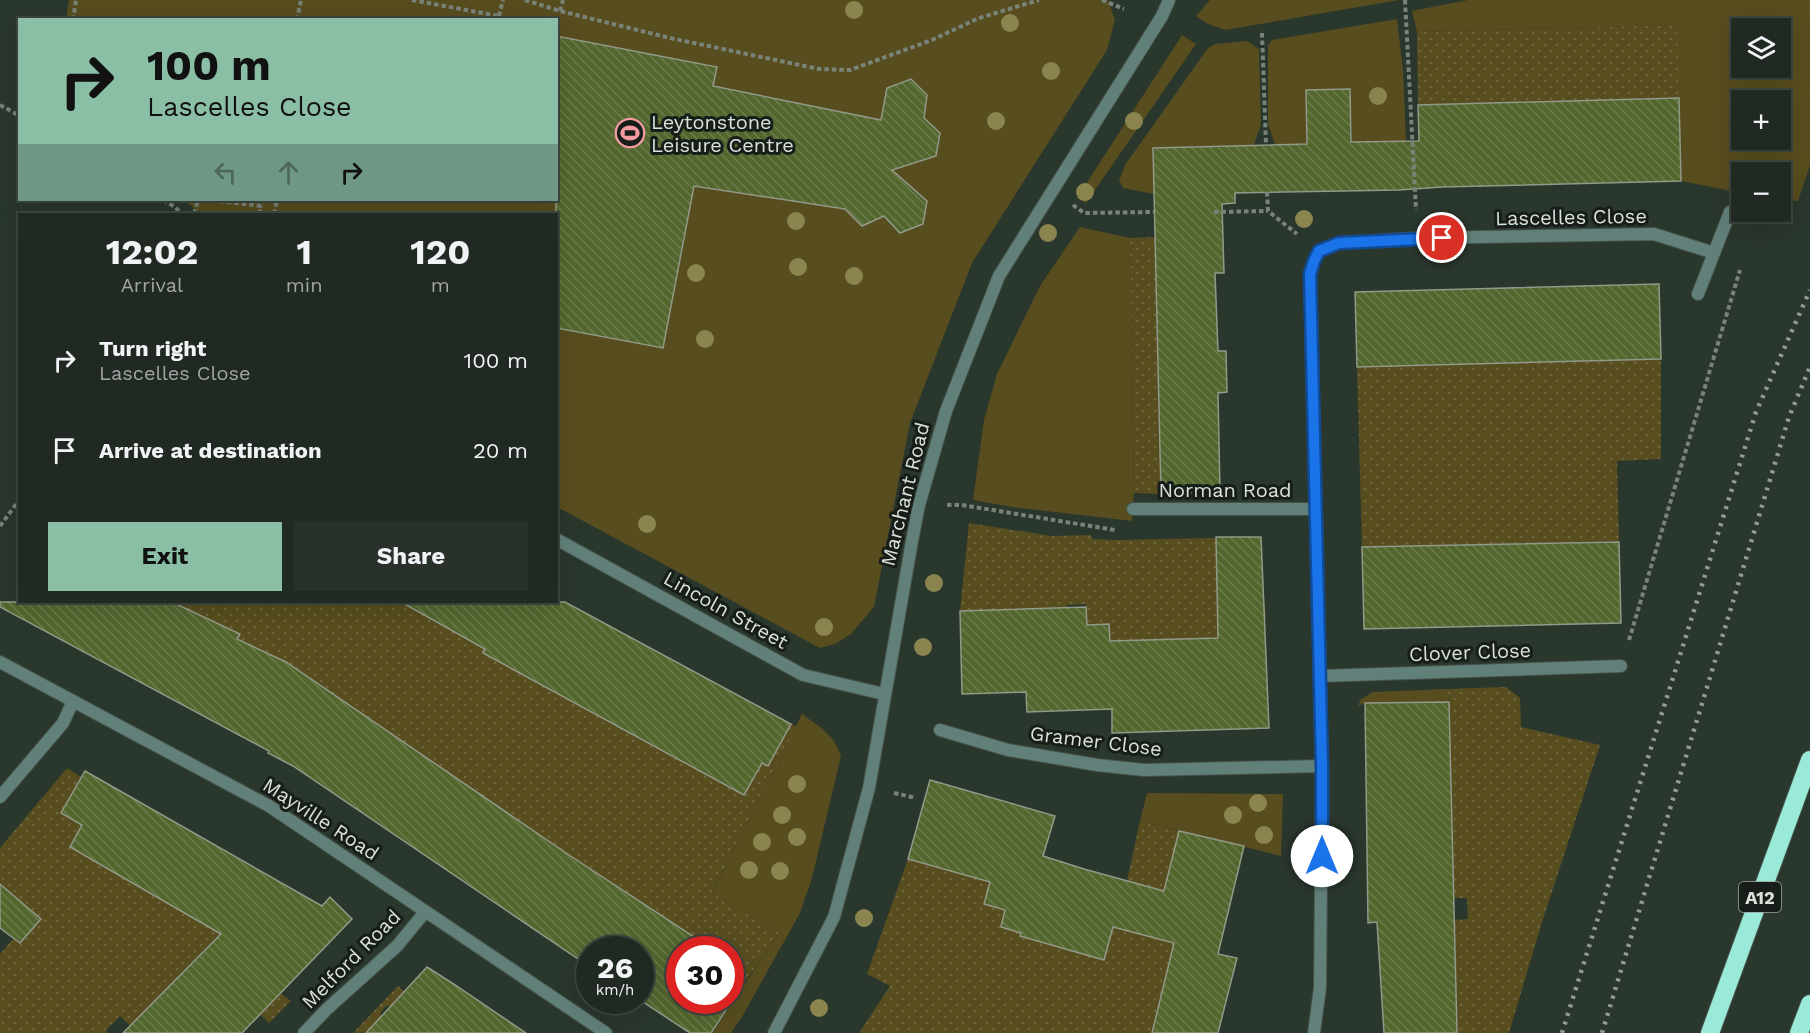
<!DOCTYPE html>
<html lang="en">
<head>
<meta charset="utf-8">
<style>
  body { margin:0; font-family:"Work Sans",sans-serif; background:#28312a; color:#f1f3f6; height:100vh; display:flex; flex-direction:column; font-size:22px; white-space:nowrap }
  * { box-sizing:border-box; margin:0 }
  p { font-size:20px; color:#a2a6a5 }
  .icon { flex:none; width:33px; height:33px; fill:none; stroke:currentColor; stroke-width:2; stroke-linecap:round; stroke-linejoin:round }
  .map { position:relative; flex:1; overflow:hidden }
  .side { position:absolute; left:18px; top:213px; width:540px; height:390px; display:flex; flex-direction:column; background:#202922; border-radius:0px; box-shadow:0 6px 24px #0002,0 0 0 2px #3d4540 }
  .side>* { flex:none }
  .banner { position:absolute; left:18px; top:18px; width:540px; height:183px; border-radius:0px; box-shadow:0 6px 24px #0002,0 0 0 2px #3d4540; background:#8abfa5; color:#111; overflow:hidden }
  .buttons { position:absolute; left:1731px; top:18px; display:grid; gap:12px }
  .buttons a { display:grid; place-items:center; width:60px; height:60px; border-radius:0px; background:#202922; box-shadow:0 6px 24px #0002,0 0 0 2px #3d4540; font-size:30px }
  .speed { position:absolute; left:576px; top:936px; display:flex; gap:12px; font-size:30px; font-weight:700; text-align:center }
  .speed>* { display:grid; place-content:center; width:78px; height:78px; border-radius:50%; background:#202922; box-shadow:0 6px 24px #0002,0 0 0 2px #3d4540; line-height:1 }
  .speed small { font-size:15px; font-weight:400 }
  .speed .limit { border:9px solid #d22; background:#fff; color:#111 }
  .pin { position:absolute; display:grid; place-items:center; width:51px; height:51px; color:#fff; margin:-26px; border:3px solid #fff; border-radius:50%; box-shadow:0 2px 6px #0007 }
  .me { position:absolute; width:66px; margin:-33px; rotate:0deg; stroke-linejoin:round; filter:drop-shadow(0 0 4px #0008) }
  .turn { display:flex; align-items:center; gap:21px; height:126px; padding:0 30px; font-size:27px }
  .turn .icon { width:78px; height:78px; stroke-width:2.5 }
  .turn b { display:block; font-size:42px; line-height:51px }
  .lanes { display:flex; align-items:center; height:57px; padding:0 30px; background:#0003; justify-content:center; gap:30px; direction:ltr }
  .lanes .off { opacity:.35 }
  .eta { display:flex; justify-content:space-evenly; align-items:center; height:102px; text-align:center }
  .eta b { font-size:36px; font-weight:700; line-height:42px }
  .cta { display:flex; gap:12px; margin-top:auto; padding:12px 30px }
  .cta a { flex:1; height:69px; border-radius:0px; background:#8abfa5; color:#111; font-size:24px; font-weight:700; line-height:69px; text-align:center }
  .cta a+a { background:#28312a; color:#f1f3f6 }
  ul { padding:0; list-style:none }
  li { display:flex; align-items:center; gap:18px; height:90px; padding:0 30px }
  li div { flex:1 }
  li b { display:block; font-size:22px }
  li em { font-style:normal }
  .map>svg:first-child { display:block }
  .green { fill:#574d1f; fill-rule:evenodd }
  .garden { fill:url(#garden-dots) }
  .building { fill:url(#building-back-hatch); stroke:#929988; stroke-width:1.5 }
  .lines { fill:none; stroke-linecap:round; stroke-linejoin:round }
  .lane-casing { stroke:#465249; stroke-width:14 }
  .street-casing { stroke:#465249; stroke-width:14 }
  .highway-casing { stroke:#465249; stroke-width:20 }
  .path { stroke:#78837a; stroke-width:4; stroke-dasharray:4.5 3; stroke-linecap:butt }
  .lane { stroke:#608079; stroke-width:12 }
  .street { stroke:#608079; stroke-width:12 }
  .highway { stroke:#99ead9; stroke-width:18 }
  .rail { stroke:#929c94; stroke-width:4.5; stroke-dasharray:3 6; stroke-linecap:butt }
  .tree { fill:#8a854f }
  .route-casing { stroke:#114b97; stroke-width:15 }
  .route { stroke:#1a73e8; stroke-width:10 }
  .labels { text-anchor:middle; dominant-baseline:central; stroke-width:6; stroke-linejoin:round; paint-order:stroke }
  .shield { fill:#171d18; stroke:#9fa6a0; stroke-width:1.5 }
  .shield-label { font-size:18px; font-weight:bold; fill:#d9e1db }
  .poi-label { font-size:20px; fill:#d9e1db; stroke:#171d18; text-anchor:start }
  .street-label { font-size:20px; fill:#d9e1db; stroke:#171d18 }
</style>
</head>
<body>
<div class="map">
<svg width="1810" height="1033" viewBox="0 0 1810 1033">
  <defs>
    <pattern id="garden-dots" width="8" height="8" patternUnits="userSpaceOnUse" patternTransform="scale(1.5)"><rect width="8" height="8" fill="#574d1f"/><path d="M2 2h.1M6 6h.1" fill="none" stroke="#6f663f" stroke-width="1.8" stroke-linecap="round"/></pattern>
    <pattern id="building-back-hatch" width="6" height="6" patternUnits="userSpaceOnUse" patternTransform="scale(1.5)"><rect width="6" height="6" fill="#53662e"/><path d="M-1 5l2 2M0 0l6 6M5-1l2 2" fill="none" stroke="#6b7c4c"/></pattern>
  </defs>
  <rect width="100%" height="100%" fill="#2a372d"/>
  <g class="green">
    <path d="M69 0H1108L1115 20 1107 50 972 263 910 423 874 607 851 634 835 644 820 648 557 507 556 214H195L192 206 182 200H556V20H66Z"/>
    <path d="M1210 0H1399L1226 30 1208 24 1196 16Z"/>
    <path d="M1468 0H1810V165L1798 201 1781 199 1780 172H1742L1741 193 1681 181 1676 25 1417 32 1412 11ZM1742 28H1780V68H1742ZM1742 100H1780V140H1742Z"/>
    <path d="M1397 19 1403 70 1406 141 1352 142 1350 89 1306 90 1307 144H1275L1268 124V45L1272 40Z"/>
    <path d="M1182 35 1196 44 1086 203 1077 198Z"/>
    <path d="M1247 41 1259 49 1261 124 1254 145 1153 148 1154 194 1123 188 1119 181 1125 165 1208 48 1215 44Z"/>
    <path d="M1080 227 1130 238 1134 493 1132 521 1012 507 973 500 984 420 997 374 1040 286Z"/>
    <path d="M1447 689 1449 702 1365 703 1358 706 1361 699 1373 692Z"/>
    <path d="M802 714C821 728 833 733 841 756L812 878 800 913 743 1015 731 1033H712L779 933 712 894Z"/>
    <path d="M1147 793 1283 794 1281 856 1140 821Z"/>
  </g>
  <g class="garden">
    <path d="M1677 25 1679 98 1418 105 1417 32Z"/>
    <path d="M1155 237 1161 494 1134 493 1130 238Z"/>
    <path d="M1661 359V459L1617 461 1619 541 1362 547 1357 367Z"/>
    <path d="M969 523 1052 536 1091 535 1092 539 1112 540 1216 538 1217 578 1262 577 1266 617 1243 618 1222 638 1110 642 1109 625H1087L1086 604 1067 605V626L1023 609 960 611Z"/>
    <path d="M138 602H417L413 608 452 630 469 602 477 605 479 602H485L480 610 500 622 483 653 518 672 535 640 534 681 568 699 585 668 599 675 582 707 616 726 633 696 726 743 708 776 744 795 762 763 768 766 791 723 796 727 712 893 779 933 730 1004 726 1001 730 1000 731 984 742 968 731 961 730 950 713 949 708 946 705 949H684L693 936 660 915 627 934 645 905 563 852 231 648 240 634 222 627 155 612Z"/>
    <path d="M1506 687 1520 698 1521 727 1600 745 1542 922 1509 1033H1457L1455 920 1468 919 1467 898H1454L1449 702 1447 689Z"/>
    <path d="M67 768 81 777 61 813 82 825 70 847 99 863 277 935 301 894 321 907 280 993 291 1001 269 1023 199 957 136 1031 120 1016 106 1030 108 1033H0V954L13 939 20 943 41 919 0 884V848Z"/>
    <path d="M1140 821 1179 831 1173 857V885L1166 884 1153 937 1174 943 1152 1033H859L890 986 867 974 908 859 990 882 984 904 1005 910 1001 927 1104 959 1127 881Z"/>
    <path d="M398 986 404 991 391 1006H386L381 1012V1018L375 1033H353Z"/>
  </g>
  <g class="building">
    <path d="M556 36 717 67 713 86 881 120 887 88 911 79 927 95 924 118 940 133 936 156 892 170 927 201 923 224 900 233 884 216 862 226 845 209 694 186 663 348 556 328Z"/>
    <path d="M1350 89 1351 142 1419 141 1418 105 1679 98 1681 181 1442 187 1399 190 1235 193V203L1222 204 1224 273H1215L1218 351H1226L1227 392 1218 393 1220 492 1161 494 1153 148 1307 144 1306 90Z"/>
    <path d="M1659 284 1661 359 1357 367 1355 292Z"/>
    <path d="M1216 537H1261L1269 728 1112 733V709L1027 712 1026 692 962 694 960 611 1086 607 1087 625 1109 624 1110 641 1218 638Z"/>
    <path d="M1619 542 1621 623 1364 629 1362 547Z"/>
    <path d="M0 602H172L240 634 237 639 286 662 569 855 714 950H680V1000H726L730 1004 711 1033H690L640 1000V950H590V967L293 766 268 753 269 751 0 607Z"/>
    <path d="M401 602H565L791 724 768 766 762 763 744 795 483 653 485 649Z"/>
    <path d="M1449 702 1457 1033H1384L1377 922 1368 923 1365 703Z"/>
    <path d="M85 771 322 906 330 897 352 919 242 1033H123L221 934 70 847 82 825 61 813Z"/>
    <path d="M930 780 1055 816 1043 856 1084 869 1164 891 1179 831 1244 846 1218 954 1237 958 1218 1033H1152L1174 943 1113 927 1104 960 1020 936 1021 933 1001 927 1005 910 984 904 990 882 908 859Z"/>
    <path d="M0 884 41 919 20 943 0 928Z"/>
    <path d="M427 967 455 985 526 1033H366Z"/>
  </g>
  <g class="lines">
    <g class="lane-casing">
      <path id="lane" d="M1698 294 1730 212"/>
    </g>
    <g class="street-casing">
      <g id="street">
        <path d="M1133 509H1316"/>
        <path d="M556 539 803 675 884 694"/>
        <path d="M0 662 269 806 606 1033"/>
        <path d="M1320 676 1621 666"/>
        <path d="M940 730 1008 750 1097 765 1144 770 1322 766"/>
        <path d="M0 797 63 723 73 701"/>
        <path d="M304 1033 327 1009 397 946 425 912"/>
        <path d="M774 1033 834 917 869 788 912 541 919 505 946 411 999 276 1162 16 1169 0"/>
        <path d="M1314 1033 1320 988 1322 766 1310 274 1314 261 1319 251 1339 243 1418 238 1654 234 1714 253"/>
      </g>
    </g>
    <g class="highway-casing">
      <g id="highway">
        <path d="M1710 1033 1810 760"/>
        <path d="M1799 1033 1810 1004"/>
      </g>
    </g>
    <g class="path">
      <path d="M412 0 499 16V20"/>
      <path d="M525 0 560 11 670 38 819 69 850 70 932 40 979 18 1039 0"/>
      <path d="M1102 0 1124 9"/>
      <path d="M1405 0 1416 210"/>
      <path d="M560 11 563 0"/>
      <path d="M499 16 503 0"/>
      <path d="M73 20 76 0"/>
      <path d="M297 20 301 0"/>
      <path d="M1262 33 1266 145"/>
      <path d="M0 105 20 116"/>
      <path d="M1267 192 1268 211 1297 234"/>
      <path d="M163 200 175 207 182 214"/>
      <path d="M212 200 261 206 262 200"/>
      <path d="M1073 205 1084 213 1154 212"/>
      <path d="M1214 212 1268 211"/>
      <path d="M194 214 198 200"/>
      <path d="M259 214 261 206"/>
      <path d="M274 214 277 200"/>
      <path d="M947 505H962L1115 530"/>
      <path d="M0 526 20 499"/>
      <path d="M1629 640 1740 270"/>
      <path d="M894 793 916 798"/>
    </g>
    <use href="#lane" class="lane"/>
    <use href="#street" class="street"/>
    <use href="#highway" class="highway"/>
    <g class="rail">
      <path d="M1562 1033 1756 412 1810 290"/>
      <path d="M1602 1033 1789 417 1810 367"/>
    </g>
  </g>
  <g class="tree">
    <circle cx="854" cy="10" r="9"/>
    <circle cx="1010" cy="23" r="9"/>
    <circle cx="1051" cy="71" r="9"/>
    <circle cx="1378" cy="96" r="9"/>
    <circle cx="996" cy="121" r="9"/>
    <circle cx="1134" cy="121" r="9"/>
    <circle cx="1085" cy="192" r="9"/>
    <circle cx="1304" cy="219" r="9"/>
    <circle cx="796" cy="221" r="9"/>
    <circle cx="1048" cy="233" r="9"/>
    <circle cx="798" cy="267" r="9"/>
    <circle cx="696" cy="273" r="9"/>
    <circle cx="854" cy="276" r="9"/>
    <circle cx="705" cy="339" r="9"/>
    <circle cx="647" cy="524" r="9"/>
    <circle cx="934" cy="583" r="9"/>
    <circle cx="824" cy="627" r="9"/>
    <circle cx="923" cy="647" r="9"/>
    <circle cx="797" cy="784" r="9"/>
    <circle cx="1258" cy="803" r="9"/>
    <circle cx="782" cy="815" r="9"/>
    <circle cx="1233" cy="815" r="9"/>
    <circle cx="1264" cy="835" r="9"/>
    <circle cx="797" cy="837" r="9"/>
    <circle cx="762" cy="842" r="9"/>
    <circle cx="749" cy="870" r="9"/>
    <circle cx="780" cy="871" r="9"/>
    <circle cx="864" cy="918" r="9"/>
    <circle cx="819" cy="1008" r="9"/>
  </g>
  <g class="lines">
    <g class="route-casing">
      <path id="route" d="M1322 856V766L1310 274 1314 261 1319 251 1339 243 1442 238"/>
    </g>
    <use href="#route" class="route"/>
  </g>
  <defs>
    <g id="stadium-ring" transform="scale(1.5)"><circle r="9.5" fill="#171d18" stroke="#f49aa2" stroke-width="1.5"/><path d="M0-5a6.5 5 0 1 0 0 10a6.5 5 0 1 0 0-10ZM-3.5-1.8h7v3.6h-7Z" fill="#f49aa2"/></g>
  </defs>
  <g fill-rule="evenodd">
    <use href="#stadium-ring" x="630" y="133"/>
  </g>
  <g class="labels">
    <rect class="shield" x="1739" y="882" width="42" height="30" rx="4.5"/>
    <g class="shield-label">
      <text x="1760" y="897">A12</text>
    </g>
    <g class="poi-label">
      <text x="651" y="122">Leytonstone<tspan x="651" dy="23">Leisure Centre</tspan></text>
    </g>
    <g class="street-label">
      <text transform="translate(1571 217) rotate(-1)">Lascelles Close</text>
      <text x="1225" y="490">Norman Road</text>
      <text transform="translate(905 494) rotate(-76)">Marchant Road</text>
      <text transform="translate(726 610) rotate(29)">Lincoln Street</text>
      <text transform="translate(1470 652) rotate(-2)">Clover Close</text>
      <text transform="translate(1096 741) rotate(7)">Gramer Close</text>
      <text transform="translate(321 819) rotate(33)">Mayville Road</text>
      <text transform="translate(351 959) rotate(-45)">Melford Road</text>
    </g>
  </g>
</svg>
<div class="buttons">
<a><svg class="icon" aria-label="layers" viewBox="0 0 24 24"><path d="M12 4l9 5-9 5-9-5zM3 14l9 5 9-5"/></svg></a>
<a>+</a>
<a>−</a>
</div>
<div class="speed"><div>26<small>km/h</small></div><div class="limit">30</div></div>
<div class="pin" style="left:1442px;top:238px;background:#d93025"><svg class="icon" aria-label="arrive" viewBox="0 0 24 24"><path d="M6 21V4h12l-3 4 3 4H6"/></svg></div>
<svg class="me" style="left:1322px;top:856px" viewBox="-20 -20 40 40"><circle r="19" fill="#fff"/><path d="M0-13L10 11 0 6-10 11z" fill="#1a73e8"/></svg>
<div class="banner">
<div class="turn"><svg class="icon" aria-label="right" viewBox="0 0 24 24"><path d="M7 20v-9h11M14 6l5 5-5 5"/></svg><div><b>100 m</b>Lascelles Close</div></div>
<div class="lanes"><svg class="icon off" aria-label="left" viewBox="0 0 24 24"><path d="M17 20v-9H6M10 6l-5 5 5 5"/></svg><svg class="icon off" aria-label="ahead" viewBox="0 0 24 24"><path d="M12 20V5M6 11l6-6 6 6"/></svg><svg class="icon" aria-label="right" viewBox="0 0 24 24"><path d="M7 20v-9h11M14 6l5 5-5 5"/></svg></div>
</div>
<section class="side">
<div class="eta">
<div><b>12:02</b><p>Arrival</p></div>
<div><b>1</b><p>min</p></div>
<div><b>120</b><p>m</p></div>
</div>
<ul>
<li><svg class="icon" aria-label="right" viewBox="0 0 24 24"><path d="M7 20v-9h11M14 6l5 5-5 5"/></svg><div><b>Turn right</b><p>Lascelles Close</p></div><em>100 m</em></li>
<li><svg class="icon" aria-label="arrive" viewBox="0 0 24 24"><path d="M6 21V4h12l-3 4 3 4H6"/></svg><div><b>Arrive at destination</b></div><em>20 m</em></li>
</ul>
<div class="cta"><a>Exit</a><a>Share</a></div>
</section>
</div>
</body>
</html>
